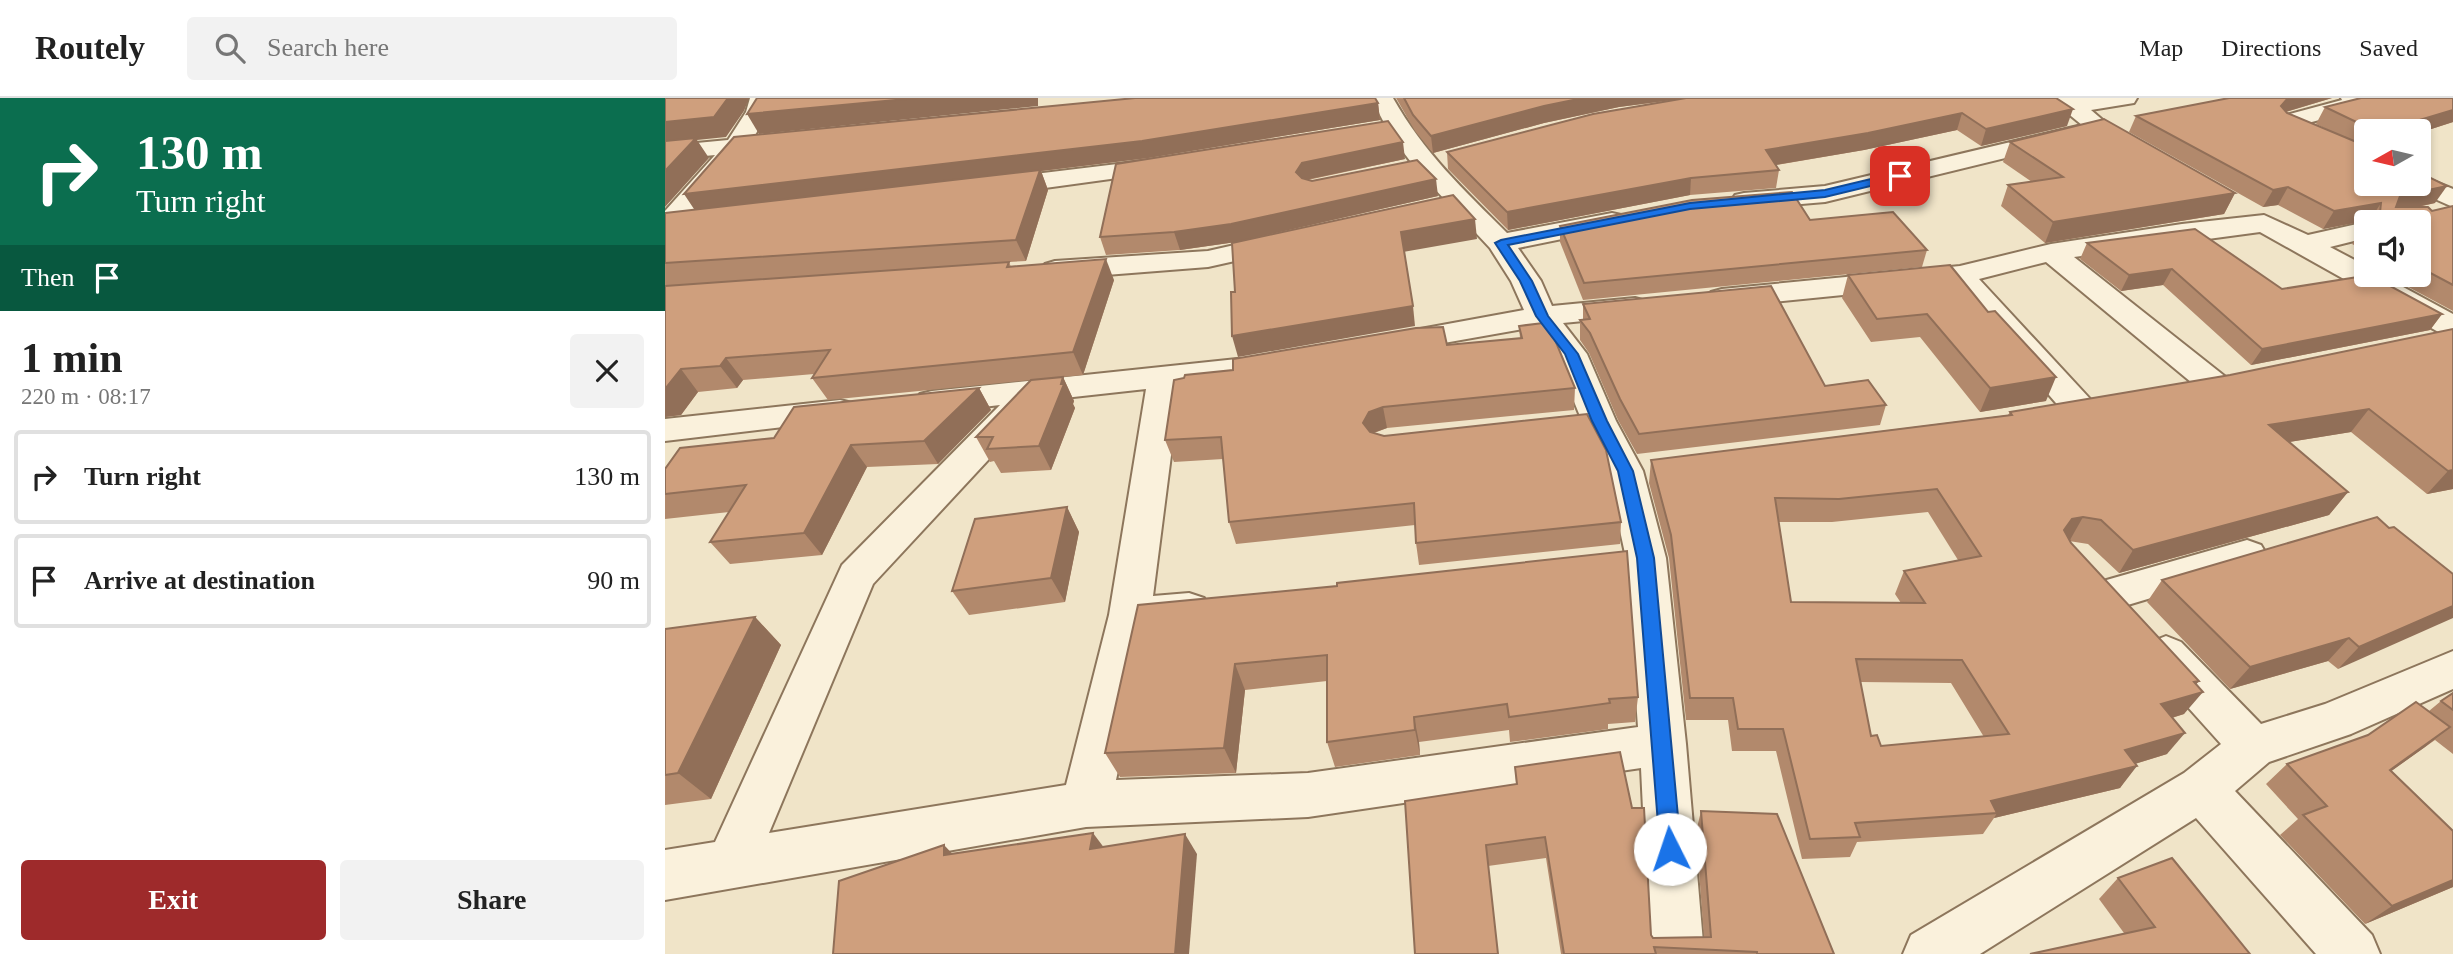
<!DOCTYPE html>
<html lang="en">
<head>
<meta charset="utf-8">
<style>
  body { margin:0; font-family:Georgia,serif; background:#f2f2f2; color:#222; height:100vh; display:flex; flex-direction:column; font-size:26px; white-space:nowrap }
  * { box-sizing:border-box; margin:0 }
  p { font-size:23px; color:#767676 }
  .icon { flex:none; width:38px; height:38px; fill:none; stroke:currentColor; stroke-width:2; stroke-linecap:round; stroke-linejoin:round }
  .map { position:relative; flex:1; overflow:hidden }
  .drawer { display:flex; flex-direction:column; background:#fff; width:665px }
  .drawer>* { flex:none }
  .hud { background:#0b6e4f; color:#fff; overflow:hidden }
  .needle { width:46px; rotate:262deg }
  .fabs { position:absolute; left:1689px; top:21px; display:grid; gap:14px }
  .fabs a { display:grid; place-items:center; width:77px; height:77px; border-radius:7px; background:#fff; box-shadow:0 4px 10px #0003; font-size:35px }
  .pin { position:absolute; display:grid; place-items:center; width:60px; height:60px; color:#fff; margin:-30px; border-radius:14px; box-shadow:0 4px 10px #0006 }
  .me { position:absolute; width:77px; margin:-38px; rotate:356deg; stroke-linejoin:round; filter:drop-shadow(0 0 5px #0008) }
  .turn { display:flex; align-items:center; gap:24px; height:147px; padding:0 21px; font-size:32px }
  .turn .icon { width:91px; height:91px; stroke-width:2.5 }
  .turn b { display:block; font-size:49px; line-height:60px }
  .then { display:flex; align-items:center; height:66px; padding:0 21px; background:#0003; gap:14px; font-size:26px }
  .round { display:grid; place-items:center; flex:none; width:74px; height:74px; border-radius:7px; background:#f2f2f2 }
  .head { display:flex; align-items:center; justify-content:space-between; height:119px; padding:0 21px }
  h1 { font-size:42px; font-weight:700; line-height:52px }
  .action { display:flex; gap:14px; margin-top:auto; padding:14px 21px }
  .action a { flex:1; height:80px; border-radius:7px; background:#9e2a2b; color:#fff; font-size:28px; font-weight:700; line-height:80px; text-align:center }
  .action a+a { background:#f2f2f2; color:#222 }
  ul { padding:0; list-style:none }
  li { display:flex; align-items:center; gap:21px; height:94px; margin:0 14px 10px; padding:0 7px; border:4px solid #e0e0e0; border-radius:7px }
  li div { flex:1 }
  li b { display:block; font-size:26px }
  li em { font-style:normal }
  header { display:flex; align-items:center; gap:42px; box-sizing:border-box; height:98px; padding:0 35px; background:#fff; border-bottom:2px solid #e0e0e0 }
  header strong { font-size:33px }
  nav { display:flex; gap:38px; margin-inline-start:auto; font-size:24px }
  .search { width:490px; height:63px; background:#f2f2f2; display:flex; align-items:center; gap:18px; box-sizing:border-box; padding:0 24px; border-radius:7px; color:#767676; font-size:26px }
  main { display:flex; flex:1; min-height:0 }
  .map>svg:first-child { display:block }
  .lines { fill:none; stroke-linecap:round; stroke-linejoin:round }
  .street-casing { stroke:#8d765c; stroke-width:4 }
  .street { fill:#faf1dc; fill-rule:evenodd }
  .wall { fill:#b2896c; fill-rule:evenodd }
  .shaded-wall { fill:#916f58 }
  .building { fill:#cf9f7d; stroke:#916f58; stroke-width:2; fill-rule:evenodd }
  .route { fill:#1a73e8; stroke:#114b97; stroke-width:2 }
</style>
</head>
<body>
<header>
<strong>Routely</strong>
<div class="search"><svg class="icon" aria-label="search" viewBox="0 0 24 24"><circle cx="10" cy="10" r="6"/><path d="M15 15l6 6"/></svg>Search here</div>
<nav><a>Map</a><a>Directions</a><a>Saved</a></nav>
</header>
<main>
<section class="drawer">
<div class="hud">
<div class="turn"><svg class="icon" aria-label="right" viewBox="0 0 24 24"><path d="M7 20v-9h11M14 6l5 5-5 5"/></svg><div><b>130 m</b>Turn right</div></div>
<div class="then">Then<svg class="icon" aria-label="arrive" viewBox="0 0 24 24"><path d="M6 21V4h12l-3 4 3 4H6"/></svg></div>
</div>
<div class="head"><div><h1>1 min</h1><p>220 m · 08:17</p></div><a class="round"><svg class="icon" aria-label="close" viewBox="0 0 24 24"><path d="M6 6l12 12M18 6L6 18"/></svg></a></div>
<ul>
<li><svg class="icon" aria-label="right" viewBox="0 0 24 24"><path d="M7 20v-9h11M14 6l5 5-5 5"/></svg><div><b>Turn right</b></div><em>130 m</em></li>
<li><svg class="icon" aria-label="arrive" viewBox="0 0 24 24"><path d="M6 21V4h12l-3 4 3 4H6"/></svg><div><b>Arrive at destination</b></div><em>90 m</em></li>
</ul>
<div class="action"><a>Exit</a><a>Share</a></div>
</section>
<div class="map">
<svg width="1788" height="856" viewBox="0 0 1788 856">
  <rect width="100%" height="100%" fill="#f0e4c8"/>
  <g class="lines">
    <g class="street-casing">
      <g id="street">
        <path d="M85 0H107L103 14 89 39 113 37 121 39 125 44 121 49 78 55 11 134 0 136V113L50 57 0 62V48L63 42 81 14Z"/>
        <path d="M706 0H728C759 55 798 91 842 135L947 115 956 117 960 123 956 129 853 150 876 183 887 208 970 200 981 203 985 209 981 215 970 218 898 225 922 256 951 323 978 373 1001 460 1021 646 1039 856H985L976 670 643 719 421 729 0 802V752L50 744 177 467 335 307 267 315 255 312 250 304 255 296 267 293 572 261 583 264 588 271 583 278 515 287 488 498 524 495 539 500 545 511 539 522 524 527 483 532 451 682 643 675 973 629 961 460 942 373 917 323 890 257 869 229 728 254 717 252 712 245 717 238 728 236 859 212 846 183 825 150 752 72 726 38ZM481 291 444 517 401 687 104 735 208 486 363 319 368 311 363 304Z"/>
        <path d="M1384 0H1472L1469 5 1426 12 1447 30 1443 35 1160 104 1079 111 1070 109 1066 103 1070 97 1079 95 1160 88 1417 27Z"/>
        <path d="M1676 0H1703L1706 4 1703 9 1643 25 1701 52V68L1614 29 1610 24 1614 19 1677 2Z"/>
        <path d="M502 60 511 62 514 67 511 72 329 97 320 94 316 89 320 84 329 81Z"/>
        <path d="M1754 77 1788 91V109L1745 90 1742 86H1754Z"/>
        <path d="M1599 117 1643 137 1701 124H1703L1701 140 1665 149 1701 168V177H1716L1788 216V238L1777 236 1595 134 1409 159 1562 280 1567 287 1562 294 1550 297 1538 294 1381 164 1314 181 1427 303 1432 311 1427 319 1415 322 1403 319 1288 186 1057 209 1046 206 1042 200 1046 194 1057 191 1295 168 1386 146 1517 126Z"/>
        <path d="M618 136 628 138 632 144 628 150 543 169 390 181 380 178 376 172 380 166 390 163 543 153Z"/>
        <path d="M175 302 187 305 192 313 187 321 0 343V321Z"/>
        <path d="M1582 442 1596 447 1602 457 1596 467 1446 512 1431 507 1425 496 1431 485Z"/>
        <path d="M1501 538 1516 544 1596 626 1660 606 1788 553V591L1686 636 1604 664 1570 693 1707 837 1715 856H1651L1531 720 1315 856H1238L1246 837 1519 675 1556 646 1486 568 1479 556 1486 544Z"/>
      </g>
    </g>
    <use href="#street" class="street"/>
  </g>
  <g class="wall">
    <path d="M731 0H1391L1402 28 1316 48 1292 32 1199 52 1111 67 1114 72 1111 90 1025 97 843 132 783 71 782 54 1017 1 954 9 879 25 768 55 750 33Z"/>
    <path d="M1564 0H1667L1621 14 1674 37 1651 26 1660 9 1788 0V24L1754 35V33H1701V86L1770 105 1753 109 1767 113 1788 108V213L1721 177H1754V124H1705V122L1658 131 1613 107 1598 109 1464 34 1471 18Z"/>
    <path d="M713 5 715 22 483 60 376 73 383 92 361 163 344 164 346 169 449 182 418 277 163 302 147 280 149 276 78 282 72 290 33 294 16 317 0 319V115L30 112Z"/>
    <path d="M1345 44 1570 95 1559 116 1380 145 1336 108 1343 87 1367 84 1338 64Z"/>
    <path d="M740 61 643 82 773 98 571 144 515 152 441 157 435 139 451 66Z"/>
    <path d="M1145 122 1262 152 1257 169 918 202 895 144V128Z"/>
    <path d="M1699 128H1701V153L1687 146Z"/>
    <path d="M1422 145 1617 191 1777 216 1765 232 1586 267 1498 187 1456 193 1415 161Z"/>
    <path d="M1183 177 1323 214 1381 303 1315 314 1255 239 1206 244 1177 200Z"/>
    <path d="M918 206 1160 288 1221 307 1215 327 972 356 953 322 924 255 915 242V222H918Z"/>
    <path d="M854 228 910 290 909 312 722 330 709 335 956 424 955 446 754 467 751 445 750 427 571 446 564 424 558 361 509 364 500 342 568 272 855 240Z"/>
    <path d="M1788 231V391L1762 396 1686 334 1624 344 1683 394 1664 417 1454 475 1423 446 1404 443 1534 583 1531 586 1519 616 1507 620 1502 656 1470 666 1455 690 1329 720 1318 736 1192 744 1185 759 1137 761 1111 653H1067L1063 622H1021L1004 460 984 385 986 362 1343 317 1345 314 1565 277ZM1263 414 1293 462 1239 473 1230 496 1236 505 1126 504 1113 424H1167ZM1195 584 1286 585 1319 639 1216 648 1206 638Z"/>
    <path d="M398 279 409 303 408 306 410 310 386 372 336 375 329 363 325 364 311 339Z"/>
    <path d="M314 290 326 312 273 366 202 369 157 457 65 466 45 444 64 414 0 421V371L109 340Z"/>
    <path d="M402 409 414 434 400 504 304 517 287 493Z"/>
    <path d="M1724 430 1788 476 1673 571 1663 563 1565 591 1482 504 1497 482Z"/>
    <path d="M473 507 973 599 970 624 943 626V631L845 644 844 632 754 644 755 657 670 669 662 644V583L580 592 571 675 455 679 440 655Z"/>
    <path d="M90 519 116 547 46 701 0 707V531Z"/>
    <path d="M1788 595V656L1770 642 1726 673 1788 789 1700 826 1615 737 1633 721 1601 686 1622 666 1703 637 1764 613 1776 603Z"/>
    <path d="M850 669 988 840 1039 839 1031 734 1036 713 1169 856H896L881 760 823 768 750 856 851 686Z"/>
    <path d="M1453 780 1585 856 1459 835 1434 801Z"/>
  </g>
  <g class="shaded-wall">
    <path d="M63 0H84L79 13 61 39 32 42 44 60 0 109V24Z"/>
    <path d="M252 0H373V8L94 36 82 16Z"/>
    <path d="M918 0H1022L954 9 879 25 768 55 766 38 879 8Z"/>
    <path d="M1622 0H1667L1613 16 1616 8Z"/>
    <path d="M713 5 715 22 483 60 376 73 383 92 361 163 351 142 31 114 19 96Z"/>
    <path d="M1408 11 1402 28 1316 48 1321 31Z"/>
    <path d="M1788 12V24L1754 35V33H1718Z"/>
    <path d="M1297 15 1292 32 1199 52 1099 69 1101 52Z"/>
    <path d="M738 44 740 61 640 82 635 92 631 74 637 65Z"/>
    <path d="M1026 80 1025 97 843 132 842 114Z"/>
    <path d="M771 81 773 98 571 144 515 152 509 134Z"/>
    <path d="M1782 88 1770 105 1723 115 1735 98Z"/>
    <path d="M1623 89 1613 107 1598 109 1608 92Z"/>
    <path d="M1570 95 1559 116 1380 145 1388 124Z"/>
    <path d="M1716 105 1705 122 1658 131 1669 113Z"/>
    <path d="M810 121 812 141 738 154 736 134Z"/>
    <path d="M441 161 449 182 418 277 408 254Z"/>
    <path d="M1507 171 1498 187 1456 193 1464 177Z"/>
    <path d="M748 208 750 228 573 259 567 238Z"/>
    <path d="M1777 216 1765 232 1586 267 1597 251Z"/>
    <path d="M61 260 78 282 72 290 55 268Z"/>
    <path d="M16 271 33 294 16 317 0 319V291Z"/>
    <path d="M398 279 409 303 408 306 410 310 386 372 374 348Z"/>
    <path d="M1391 279 1381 303 1315 314 1325 290Z"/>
    <path d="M314 290 326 312 273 366 259 343Z"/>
    <path d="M718 309 722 330 708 335 702 347 698 325 704 314Z"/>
    <path d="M1704 311 1686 334 1588 350 1604 327Z"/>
    <path d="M186 347 202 369 157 457 139 435Z"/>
    <path d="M1788 372V391L1762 396 1783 373Z"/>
    <path d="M1683 394 1664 417 1454 475 1468 452Z"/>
    <path d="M402 409 414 434 400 504 386 480Z"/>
    <path d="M1418 419 1405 442 1394 444 1399 432 1407 421Z"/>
    <path d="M1788 508V520L1673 571 1694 549Z"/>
    <path d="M90 519 116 547 46 701 13 675Z"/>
    <path d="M1684 540 1663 563 1565 591 1585 569Z"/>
    <path d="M570 566 580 592 571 675 559 650Z"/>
    <path d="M1534 583 1520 599 1538 594 1519 616 1479 628 1496 606 1529 584Z"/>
    <path d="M749 619 754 644 755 657 750 632Z"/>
    <path d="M1785 629 1760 649 1700 692 1725 672Z"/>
    <path d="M1520 635 1502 656 1443 674 1460 652Z"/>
    <path d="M1472 668 1455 690 1329 720 1332 715 1326 703Z"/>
    <path d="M428 735 443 755 425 751Z"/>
    <path d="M520 736 532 756 524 856H510Z"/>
    <path d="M279 747 298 767 279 757Z"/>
    <path d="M1788 782V789L1700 826 1727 808Z"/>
  </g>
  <g class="building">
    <path d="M0 0H63L49 19 0 24Z"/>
    <path d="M92 0H252L82 16Z"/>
    <path d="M470 0H710L713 5 477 43 19 96 69 39Z"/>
    <path d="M739 0H918L879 8 766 38 748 17Z"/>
    <path d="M1021 0H1391L1408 11 1321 31 1297 15 1203 35 1101 52 1114 72 1026 80 842 114 782 54 928 16Z"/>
    <path d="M1564 0H1623L1616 8 1622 15 1701 48V86H1754V74L1782 88 1735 98 1731 109H1763L1767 113 1788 108V187L1754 169V124H1714L1716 105 1669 113 1623 89 1608 92 1471 18Z"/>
    <path d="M1696 0H1788V12L1718 33H1710L1660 9Z"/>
    <path d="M1439 21 1570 95 1388 124 1343 87 1398 79 1345 44Z"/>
    <path d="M723 23 738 44 637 65 631 74 637 80 647 83 752 62 771 81 566 126 509 134 435 139 451 66Z"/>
    <path d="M31 40 0 73V43Z"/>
    <path d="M375 72 351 142 0 165V115Z"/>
    <path d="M1127 94 1145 122 1228 114 1262 152 919 185 895 128 1027 102Z"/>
    <path d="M788 97 810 121 736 134 748 208 567 238 566 194H570L567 145Z"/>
    <path d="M1530 131 1617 191 1705 177 1777 216 1597 251 1507 171 1464 177 1422 145Z"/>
    <path d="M441 161 408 254 147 280 165 252 61 260 55 268 16 271 0 291V188L344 164 342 169Z"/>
    <path d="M1285 167 1323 214 1330 213 1391 279 1325 290 1262 216 1212 221 1183 177Z"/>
    <path d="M1106 188 1160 288 1203 282 1221 307 974 336 955 301 925 235 915 222 925 221 918 206Z"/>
    <path d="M878 225 888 237 910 290 718 309 704 314 698 325 705 334 719 338 922 316 941 352 956 424 751 445 749 405 564 424 556 339 500 342 509 282 519 280 520 277 568 272V261L751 230 778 229 782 247 857 240 854 228Z"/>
    <path d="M1788 231V372L1783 373 1704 311 1604 327 1683 394 1468 452 1436 422 1418 419 1407 421 1399 432 1406 445 1534 583 1529 584 1538 594 1496 606 1520 635 1460 652 1472 668 1326 703 1332 715 1190 725 1195 739 1145 741 1118 631H1073L1068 600H1025L1006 437 986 362 1347 317 1345 314 1565 277ZM1272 391 1316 458 1239 473 1260 505 1126 504 1110 400 1174 401ZM1191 561 1297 562 1344 636 1216 648 1212 637 1206 638Z"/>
    <path d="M398 279 396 286H399L374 348 322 351 328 339H311L366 282Z"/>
    <path d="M314 290 259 343 186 347 139 435 45 444 81 387 0 396V371L15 350 109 340 129 309Z"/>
    <path d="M402 409 386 480 287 493 310 421Z"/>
    <path d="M1712 419 1724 430 1729 429 1788 476V508L1694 549 1684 540 1585 569 1497 482Z"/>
    <path d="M962 453 973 599 944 601 945 605 844 619 842 606 749 619 750 632 662 644V557L570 566 559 650 440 655 473 507 672 488V485Z"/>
    <path d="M90 519 13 675 0 677V531Z"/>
    <path d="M1788 595V612L1776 603Z"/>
    <path d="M1751 604 1785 629 1725 672 1788 733V782L1727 808 1638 717 1662 708 1622 666 1703 637Z"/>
    <path d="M955 654 967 710H979L986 837 988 840 1046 839 1036 713 1112 716 1169 856H1092V854L989 849 991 856H899L880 739 821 747 833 856H750L740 703 852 686 850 669Z"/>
    <path d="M428 735 425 751 520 736 510 856H168L174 783 279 747V757Z"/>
    <path d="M1507 760 1585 856H1365L1490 829 1453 780Z"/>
  </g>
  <path class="route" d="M1235 74 1240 78 1239 80 1160 99 1025 111 843 147 867 183 883 218 913 256 942 323 968 373 989 460 1016 751 1013 758 1005 761 998 758 995 751 972 460 953 373 927 323 900 256 871 218 855 183 830 145 836 142 1025 105 1160 92Z"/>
</svg>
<div class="fabs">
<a><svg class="needle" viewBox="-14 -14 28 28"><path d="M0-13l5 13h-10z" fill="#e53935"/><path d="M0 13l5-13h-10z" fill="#767676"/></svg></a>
<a><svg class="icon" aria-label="sound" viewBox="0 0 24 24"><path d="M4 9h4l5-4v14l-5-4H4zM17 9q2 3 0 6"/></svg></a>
</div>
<div class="pin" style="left:1235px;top:78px;background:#d93025"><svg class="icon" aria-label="arrive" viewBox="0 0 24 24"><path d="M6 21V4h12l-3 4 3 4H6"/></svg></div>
<svg class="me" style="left:1005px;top:751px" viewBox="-20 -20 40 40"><circle r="19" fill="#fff"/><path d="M0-13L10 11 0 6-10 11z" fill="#1a73e8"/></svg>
</div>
</main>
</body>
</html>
